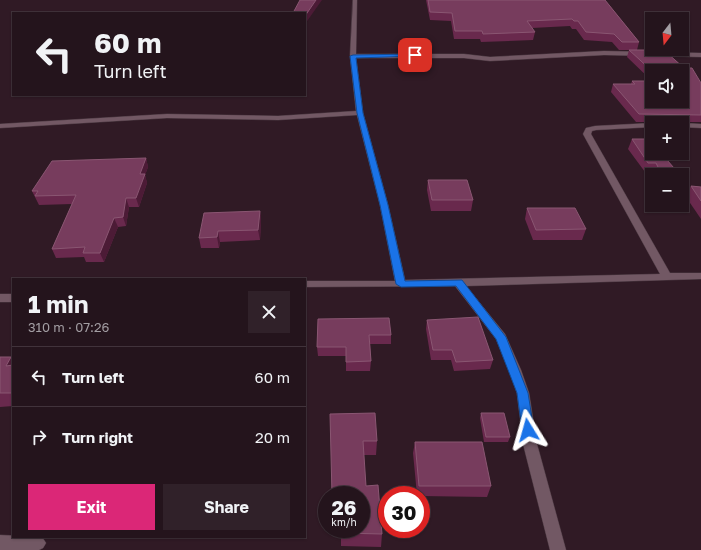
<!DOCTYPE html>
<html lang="en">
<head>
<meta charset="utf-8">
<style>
  body { margin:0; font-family:"Golos Text",sans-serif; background:#302129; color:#f1f3f6; height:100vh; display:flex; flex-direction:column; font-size:15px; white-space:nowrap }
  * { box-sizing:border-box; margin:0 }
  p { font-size:13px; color:#a39ea3 }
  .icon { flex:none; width:22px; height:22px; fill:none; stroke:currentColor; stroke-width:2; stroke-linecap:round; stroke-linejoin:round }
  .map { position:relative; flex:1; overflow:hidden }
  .panel { position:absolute; left:12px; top:278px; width:294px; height:260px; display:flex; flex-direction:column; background:#24141c; border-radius:0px; box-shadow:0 1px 3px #0004,0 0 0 1px #41333b }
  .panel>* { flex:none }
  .banner { position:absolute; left:12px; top:12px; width:294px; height:84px; border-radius:0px; box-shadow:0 1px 3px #0004,0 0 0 1px #41333b; background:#24141c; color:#f1f3f6; overflow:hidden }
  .needle { width:26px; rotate:196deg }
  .fabs { position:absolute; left:645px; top:12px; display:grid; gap:8px }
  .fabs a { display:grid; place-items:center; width:44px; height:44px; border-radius:0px; background:#24141c; box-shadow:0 1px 3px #0004,0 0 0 1px #41333b; font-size:20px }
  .speed { position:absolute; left:318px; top:486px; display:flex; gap:8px; font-size:20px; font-weight:700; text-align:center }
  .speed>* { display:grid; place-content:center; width:52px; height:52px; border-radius:50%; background:#24141c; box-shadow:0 1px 3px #0004,0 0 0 1px #41333b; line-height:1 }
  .speed small { font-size:10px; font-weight:400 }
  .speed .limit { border:6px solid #d22; background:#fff; color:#111 }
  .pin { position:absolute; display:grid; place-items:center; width:34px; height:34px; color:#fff; margin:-17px; border-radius:8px; box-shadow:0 2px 6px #0006 }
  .me { position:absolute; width:44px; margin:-22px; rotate:352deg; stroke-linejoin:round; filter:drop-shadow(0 0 3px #0008) }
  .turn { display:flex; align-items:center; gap:14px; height:84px; padding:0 16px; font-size:18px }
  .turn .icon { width:52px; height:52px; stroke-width:2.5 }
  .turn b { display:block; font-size:28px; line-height:34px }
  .round { display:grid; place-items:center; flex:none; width:42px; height:42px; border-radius:0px; background:#302129 }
  .headline { display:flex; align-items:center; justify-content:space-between; height:68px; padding:0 16px }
  h1 { font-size:24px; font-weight:700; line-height:30px }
  .button { display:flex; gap:8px; margin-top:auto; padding:8px 16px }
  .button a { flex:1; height:46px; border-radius:0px; background:#db2777; color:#fff; font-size:16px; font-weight:700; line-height:46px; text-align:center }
  .button a+a { background:#302129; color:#f1f3f6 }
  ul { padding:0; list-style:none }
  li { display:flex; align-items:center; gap:12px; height:60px; padding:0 16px; border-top:1px solid #41333b }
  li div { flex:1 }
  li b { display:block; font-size:15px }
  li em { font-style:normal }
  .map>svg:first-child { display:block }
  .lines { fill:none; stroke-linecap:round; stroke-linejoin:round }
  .street-casing { stroke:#4b3942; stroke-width:1 }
  .street { fill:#725864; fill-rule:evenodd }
  .wall { fill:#69294d; fill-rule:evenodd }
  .shaded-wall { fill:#4c1b36 }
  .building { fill:#773c5d; stroke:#8a5672 }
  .route { fill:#1a73e8; stroke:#114b97 }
</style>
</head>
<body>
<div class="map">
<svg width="701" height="550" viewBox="0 0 701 550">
  <rect width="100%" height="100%" fill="#301a25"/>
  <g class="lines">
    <g class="street-casing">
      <g id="street">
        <path d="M353 0H357L356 54H464L490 57 604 51 701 53V57L604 55 490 61 464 58H356L363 113 388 205 405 280 660 274 583 134 586 128 595 126 652 123H653L652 127 596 130 592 131 591 134 670 273H701V279L466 286 505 334 521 370 529 393 537 444 566 550H550L523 444 517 393 509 370 496 339 455 286 305 287V281H395L380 205 357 115 278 120 167 118 0 128V124L167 114 278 116 356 111 350 56Z"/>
        <path d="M681 123H682L701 124V128L682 127Z"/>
        <rect x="0" y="294" width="13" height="8"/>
        <path d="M0 535 42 537 46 543 43 548 39 550H0Z"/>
      </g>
    </g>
    <use href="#street" class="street"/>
  </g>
  <g class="wall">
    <path d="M426 0H605L639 42 637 50 647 53 701 83V122H636L611 92 613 84H631L632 81H652L627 57 629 50H619L612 42 584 40 576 29H572L570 26 532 28 535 32 533 40 481 42 480 39H454L451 21 430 20ZM652 71 682 101H652Z"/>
    <path d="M632 139 680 175H653L652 172H645L628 149Z"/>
    <path d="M146 158 148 167 145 175 147 183 139 207H129L126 226 118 227 104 262H86L84 257 56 258 52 249 72 204 39 205 32 191Z"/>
    <path d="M682 178 690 188 686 198 682 197Z"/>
    <path d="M428 180 473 200 471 211H431L427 190Z"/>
    <path d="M691 186 701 187V219L686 197Z"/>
    <path d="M527 208 586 229 582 240H533L525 219Z"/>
    <path d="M260 211 261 222 260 240 220 242 219 248H201L199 238Z"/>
    <path d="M318 319 391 335V344H370L371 361 370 371H346V356H318L317 347Z"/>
    <path d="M427 320 493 360 490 369 454 371 451 360H431L426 329Z"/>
    <path d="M0 357H11L13 360V406L0 407Z"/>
    <path d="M481 413 510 437 508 442H484L480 418Z"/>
    <path d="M330 414 377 441 376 455H363L366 486 382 534 381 547 341 546V532H333V529H361Z"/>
    <path d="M415 442 491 486 487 497 421 496V495H417L413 453Z"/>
  </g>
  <g class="shaded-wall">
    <path d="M316 0H322L305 24V16Z"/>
    <path d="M146 158 148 167 145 175 147 183 139 207 136 198 140 174Z"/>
    <path d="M126 198 129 207 126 226 123 217Z"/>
    <path d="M260 211 261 222 260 240 258 230Z"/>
    <path d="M114 218 118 227 104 262 100 253Z"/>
    <path d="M218 231 220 242 219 248 217 237Z"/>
    <path d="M11 357 13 360V376L6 366Z"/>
  </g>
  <g class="building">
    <path d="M300 0H316L305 16V13H293Z"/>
    <path d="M428 0H605L639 42H622L614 34 586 32 578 21H574L572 19 527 21 535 32 483 34 482 31H455L452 13 430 12Z"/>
    <rect x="202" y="12" width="26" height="1"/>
    <path d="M629 50H645L647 53 666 52 684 68H692L701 83V115L639 114 613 84H635L632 81H652V101H682V71H652Z"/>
    <path d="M632 139H650L652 142V153H661L680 175H662L656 163H648Z"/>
    <path d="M146 158 140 174H145L136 198H126L123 217 114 218 100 253H83L85 247 52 249 76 195 35 196 38 191H32L52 161Z"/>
    <path d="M682 178 690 188 682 187Z"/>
    <path d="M428 180H467L473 200H432Z"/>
    <path d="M691 186 701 187V201Z"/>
    <path d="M527 208H575L586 229 536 230Z"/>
    <path d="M260 211 258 230 218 231 217 237 199 238 204 213Z"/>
    <path d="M478 317 493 360 456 362 452 350H433L427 320Z"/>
    <path d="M389 318 391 335H369L371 361 346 362V347H317L318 319Z"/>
    <path d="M0 357H11L6 366 13 365V393H0Z"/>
    <path d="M375 413 377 441H363L366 486 378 485 382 534 341 533V529H361V495H332L330 414Z"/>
    <path d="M481 413H504L510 437H486Z"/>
    <path d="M415 442H482L491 486H419Z"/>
  </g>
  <path class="route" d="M415 54 417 56 356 58 363 113 388 205 405 281 462 280 506 337 528 393 534 430 532 433 528 435 524 433 522 430 517 393 496 339 456 286 401 287 396 284 380 205 357 113 350 56 353 55Z"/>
</svg>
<div class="fabs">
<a><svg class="needle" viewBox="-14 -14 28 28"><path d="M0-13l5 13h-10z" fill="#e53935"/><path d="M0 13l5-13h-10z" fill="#a39ea3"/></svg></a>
<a><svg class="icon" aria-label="sound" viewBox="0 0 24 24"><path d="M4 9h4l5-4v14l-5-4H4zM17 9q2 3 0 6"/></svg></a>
<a>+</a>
<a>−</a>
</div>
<div class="speed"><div>26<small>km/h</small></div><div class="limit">30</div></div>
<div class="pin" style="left:415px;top:55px;background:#d93025"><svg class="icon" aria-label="arrive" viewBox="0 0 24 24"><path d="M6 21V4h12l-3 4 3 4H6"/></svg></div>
<svg class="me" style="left:528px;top:430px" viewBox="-20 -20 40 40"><path d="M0-17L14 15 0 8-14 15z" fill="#1a73e8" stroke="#fff" stroke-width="4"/></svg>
<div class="banner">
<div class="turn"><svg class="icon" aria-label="left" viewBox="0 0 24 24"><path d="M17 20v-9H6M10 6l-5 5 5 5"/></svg><div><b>60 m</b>Turn left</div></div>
</div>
<section class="panel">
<div class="headline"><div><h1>1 min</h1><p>310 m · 07:26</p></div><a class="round"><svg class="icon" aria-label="close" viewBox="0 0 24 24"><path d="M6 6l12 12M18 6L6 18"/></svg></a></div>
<ul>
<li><svg class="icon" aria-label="left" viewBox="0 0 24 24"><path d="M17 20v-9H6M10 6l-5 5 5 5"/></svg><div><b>Turn left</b></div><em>60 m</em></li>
<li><svg class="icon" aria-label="right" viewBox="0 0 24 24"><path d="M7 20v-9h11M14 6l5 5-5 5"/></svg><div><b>Turn right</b></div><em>20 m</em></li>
</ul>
<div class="button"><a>Exit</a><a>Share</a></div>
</section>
</div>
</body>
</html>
